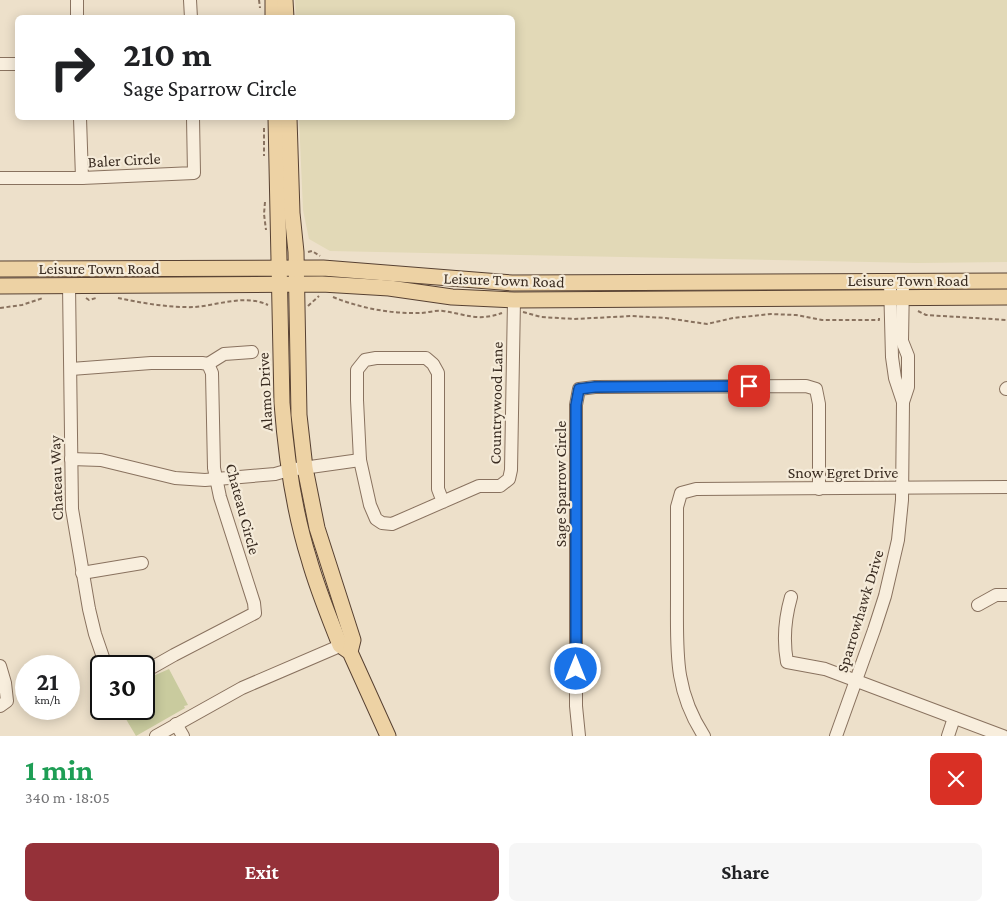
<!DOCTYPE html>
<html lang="en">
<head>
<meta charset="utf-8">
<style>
  body { margin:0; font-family:"Crimson Pro",serif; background:#f6f6f6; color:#202124; height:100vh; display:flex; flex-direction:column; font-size:19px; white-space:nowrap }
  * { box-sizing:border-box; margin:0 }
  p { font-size:16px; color:#757577 }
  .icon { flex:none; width:28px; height:28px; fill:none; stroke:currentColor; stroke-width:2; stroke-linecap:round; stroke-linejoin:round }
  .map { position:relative; height:736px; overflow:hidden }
  .drawer { display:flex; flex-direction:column; background:#fff; flex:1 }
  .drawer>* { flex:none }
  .guide { position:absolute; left:15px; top:15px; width:500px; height:105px; border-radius:8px; box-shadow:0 2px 12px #0003; background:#fff; color:#202124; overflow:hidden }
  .speed { position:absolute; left:15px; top:655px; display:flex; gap:10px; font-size:25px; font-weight:700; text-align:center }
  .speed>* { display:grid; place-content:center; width:65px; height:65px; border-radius:50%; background:#fff; box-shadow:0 2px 12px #0003; line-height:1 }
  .speed small { font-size:12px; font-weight:400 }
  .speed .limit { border:2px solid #111; border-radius:8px; background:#fff; color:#111 }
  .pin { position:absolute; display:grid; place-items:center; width:42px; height:42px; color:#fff; margin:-21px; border-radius:10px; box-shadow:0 2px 8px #0006 }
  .me { position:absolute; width:55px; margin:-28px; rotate:0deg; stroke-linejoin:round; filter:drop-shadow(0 0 4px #0008) }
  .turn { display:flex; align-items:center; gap:18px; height:105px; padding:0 25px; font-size:22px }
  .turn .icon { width:65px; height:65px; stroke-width:2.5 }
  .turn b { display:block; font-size:35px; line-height:42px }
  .round { display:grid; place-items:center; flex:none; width:52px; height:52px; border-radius:8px; background:#f6f6f6 }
  .headline { display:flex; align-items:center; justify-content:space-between; height:85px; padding:0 25px }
  h1 { font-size:30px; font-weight:700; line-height:38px; color:#1e9e55 }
  .primary-button { display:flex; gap:10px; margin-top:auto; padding:10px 25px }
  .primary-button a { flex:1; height:58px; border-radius:8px; background:#953139; color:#fff; font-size:20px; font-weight:700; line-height:58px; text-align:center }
  .primary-button a+a { background:#f6f6f6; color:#202124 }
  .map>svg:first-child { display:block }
  .farmland { fill:#e2d9b7 }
  .green { fill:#c9cb9e }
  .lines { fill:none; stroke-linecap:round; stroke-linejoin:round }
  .minor-casing { stroke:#89725f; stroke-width:14 }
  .major-casing { stroke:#574132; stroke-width:17 }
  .path { stroke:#89725f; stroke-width:2; stroke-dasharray:4 2.5; stroke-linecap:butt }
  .minor { stroke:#f8eedd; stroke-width:12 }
  .major { stroke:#edd2a4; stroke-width:15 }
  .route-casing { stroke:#114b97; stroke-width:12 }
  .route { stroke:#1a73e8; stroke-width:9 }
  .labels { text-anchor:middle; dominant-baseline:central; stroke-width:4.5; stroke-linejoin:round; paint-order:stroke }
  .street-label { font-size:16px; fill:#3a2c21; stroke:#f5ebd9 }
</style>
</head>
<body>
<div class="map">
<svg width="1007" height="736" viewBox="0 0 1007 736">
  <rect width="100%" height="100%" fill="#ede0ca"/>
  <path class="farmland" d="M295 0H1007V262L917 263 330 251 309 239 303 210 299 118H512V18L296 17Z"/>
  <path class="green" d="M169 669 188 705 184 706 185 708 136 736 120 709H144V680Z"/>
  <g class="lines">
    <g class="minor-casing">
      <g id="minor">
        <path d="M77 0V18"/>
        <path d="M190 0 191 18"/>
        <path d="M0 64H18"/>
        <path d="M80 118 82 178"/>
        <path d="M0 178H82L194 173 193 118"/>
        <path d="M69 285 72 509 89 609 95 634 106 666"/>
        <path d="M208 364 224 354 252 352"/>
        <path d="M71 369 151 363H202L208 364 212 373 214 468 220 497 254 603 255 613 174 655 144 672"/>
        <path d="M1006 389 1007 388"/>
        <path d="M903 402 908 387V356L902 341 903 282"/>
        <path d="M71 459 101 460 175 478 205 480 275 474 289 470 360 460"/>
        <path d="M443 502 438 489V373L433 364 426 358H376L365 360 357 370V400L360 460 370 505 376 519 382 523 392 524 479 486H500L509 479 511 470 514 300"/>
        <path d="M82 573 142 563"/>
        <path d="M791 597C785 618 783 640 787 662L825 669 1003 736"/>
        <path d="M978 605 996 595H1007"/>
        <path d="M0 666 5 683 7 701 0 706"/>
        <path d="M176 724 183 736"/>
        <path d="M156 736 242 688 349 642"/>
        <path d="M579 736 576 706V405L579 389 595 387 806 386 816 389 819 404V489"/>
        <path d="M704 736C674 690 677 652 677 599 677 569 677 538 677 507L681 493 696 489 1007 487"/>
        <path d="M836 736 874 630 885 596 898 540 902 500 903 402 895 378 892 357 890 282"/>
        <path d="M948 736 954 718"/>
      </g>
    </g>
    <g class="major-casing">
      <g id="major">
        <path d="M273 0V18"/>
        <path d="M285 0 286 18"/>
        <path d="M276 118 282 403C286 456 293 508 309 559 317 588 329 617 340 645L350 652 388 736"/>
        <path d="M289 118 292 213 296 252 299 415 305 468 317 528 353 640 350 652"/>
        <path d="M0 269 323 268 512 283 1007 281"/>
        <path d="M0 286 322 284 389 288 452 297 514 300 1007 297"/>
      </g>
    </g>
    <g class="path">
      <path d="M259 0 260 8"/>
      <path d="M264 128V156"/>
      <path d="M265 202 264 214 266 230"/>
      <path d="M308 252 312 251 320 256"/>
      <path d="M333 297C360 308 391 314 420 313 427 313 435 310 443 311 466 314 477 322 502 313"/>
      <path d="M86 298 89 300 96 298"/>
      <path d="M118 298C142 303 170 308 195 307 219 305 245 294 268 305"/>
      <path d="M308 306 319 296"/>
      <path d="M0 308 22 305 43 298"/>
      <path d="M918 311 926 315 1007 320"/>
      <path d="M523 312 541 317 574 319 632 316 666 318 707 324 733 318 771 314 796 315 822 320H879V318"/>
    </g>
    <use href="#minor" class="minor"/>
    <use href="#major" class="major"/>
  </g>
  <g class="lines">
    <g class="route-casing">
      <path id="route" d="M576 669V405L579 389 595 387 749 386"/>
    </g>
    <use href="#route" class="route"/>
  </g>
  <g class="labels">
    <g class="street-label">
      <text transform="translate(124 160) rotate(-3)">Baler Circle</text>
      <text x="99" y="268">Leisure Town Road</text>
      <text transform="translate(504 280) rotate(2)">Leisure Town Road</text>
      <text x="908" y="280">Leisure Town Road</text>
      <text transform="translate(265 392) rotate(-93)">Alamo Drive</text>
      <text transform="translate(496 403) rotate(-89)">Countrywood Lane</text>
      <text x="843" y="472">Snow Egret Drive</text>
      <text transform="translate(56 478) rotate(-92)">Chateau Way</text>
      <text transform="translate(560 484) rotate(-90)">Sage Sparrow Circle</text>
      <text transform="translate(243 509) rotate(75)">Chateau Circle</text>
      <text transform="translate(860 611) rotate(-73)">Sparrowhawk Drive</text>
    </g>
  </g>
</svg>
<div class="speed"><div>21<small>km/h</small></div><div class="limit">30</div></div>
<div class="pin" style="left:749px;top:386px;background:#d93025"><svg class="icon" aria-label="arrive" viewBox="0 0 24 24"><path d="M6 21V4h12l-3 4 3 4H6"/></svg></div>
<svg class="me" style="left:576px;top:669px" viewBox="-20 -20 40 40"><circle r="17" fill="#1a73e8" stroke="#fff" stroke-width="3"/><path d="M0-11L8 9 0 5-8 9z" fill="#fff"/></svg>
<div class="guide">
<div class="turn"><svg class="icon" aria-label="right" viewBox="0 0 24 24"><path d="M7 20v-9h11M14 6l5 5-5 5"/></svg><div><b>210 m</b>Sage Sparrow Circle</div></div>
</div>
</div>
<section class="drawer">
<div class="headline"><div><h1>1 min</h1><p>340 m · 18:05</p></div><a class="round" style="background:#d93025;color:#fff"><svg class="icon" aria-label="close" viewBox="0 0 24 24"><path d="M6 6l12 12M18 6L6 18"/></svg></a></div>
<div class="primary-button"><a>Exit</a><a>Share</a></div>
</section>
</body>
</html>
